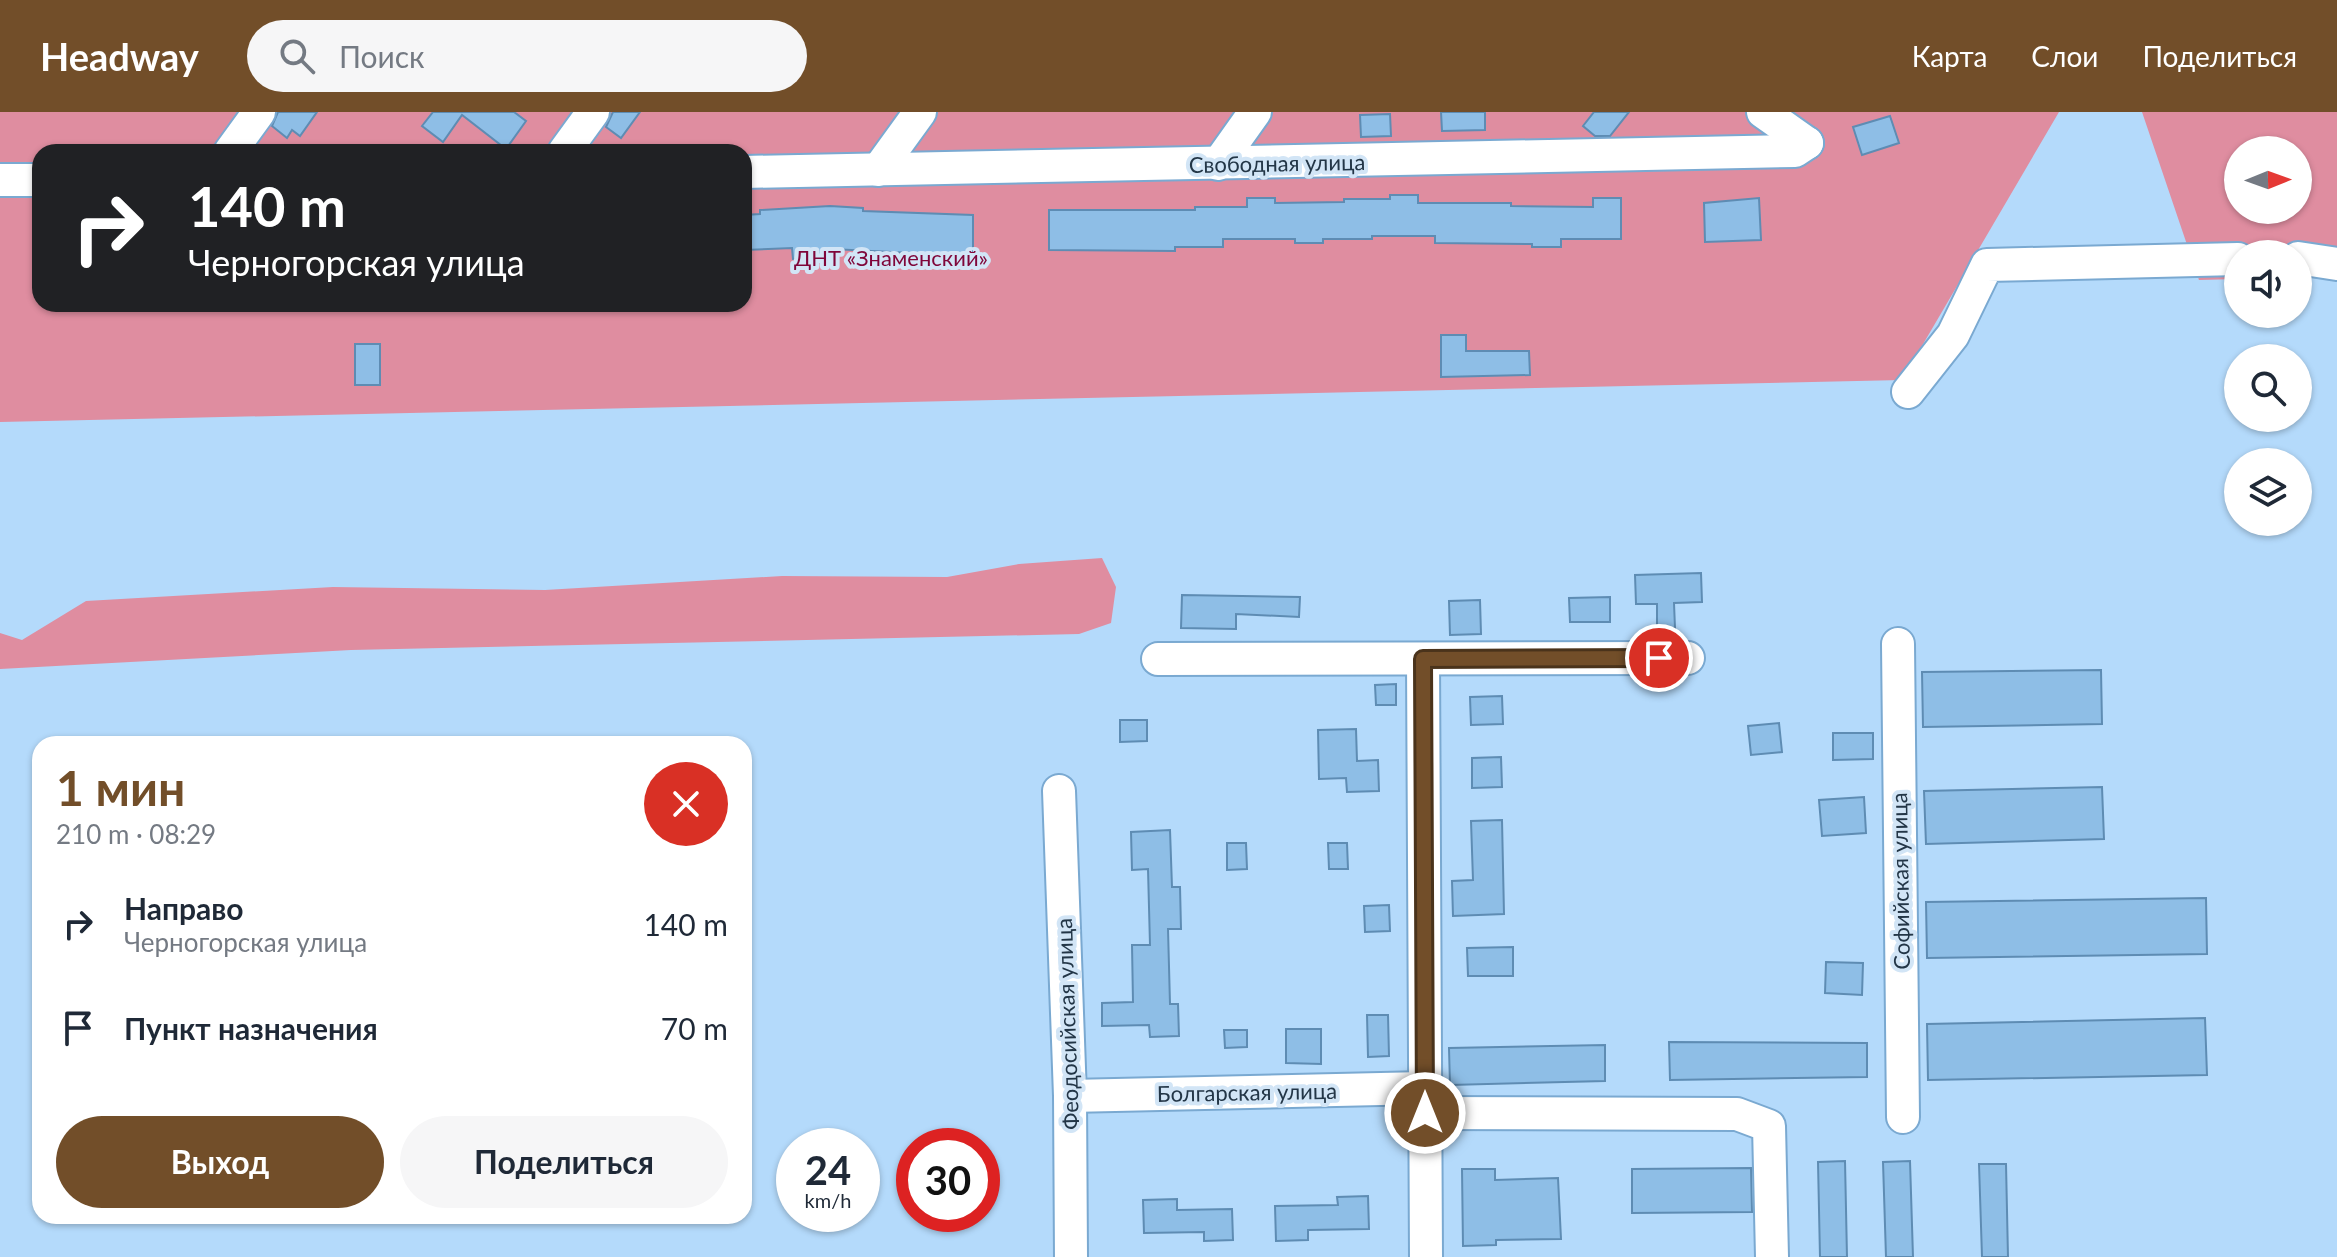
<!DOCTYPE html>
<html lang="ru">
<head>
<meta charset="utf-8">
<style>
  body { margin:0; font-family:Lato,sans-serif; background:#f6f6f7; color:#1f2937; height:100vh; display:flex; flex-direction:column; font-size:30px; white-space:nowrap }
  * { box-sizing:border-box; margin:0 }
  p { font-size:26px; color:#747a83 }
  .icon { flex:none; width:44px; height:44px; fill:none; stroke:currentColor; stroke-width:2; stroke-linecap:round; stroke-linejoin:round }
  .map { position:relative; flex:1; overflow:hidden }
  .details { position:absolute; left:32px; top:624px; width:720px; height:488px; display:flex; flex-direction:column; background:#fff; border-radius:24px; box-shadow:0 2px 6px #0004 }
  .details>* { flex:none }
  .guide { position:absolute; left:32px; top:32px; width:720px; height:168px; border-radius:24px; box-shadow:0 2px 6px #0004; background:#202124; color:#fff; overflow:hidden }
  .needle { width:52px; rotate:89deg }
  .fabs { position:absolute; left:2224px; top:24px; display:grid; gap:16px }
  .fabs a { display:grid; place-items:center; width:88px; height:88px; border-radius:50%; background:#fff; box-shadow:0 2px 6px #0004; font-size:40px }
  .speed { position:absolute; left:776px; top:1016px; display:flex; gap:16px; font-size:40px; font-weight:700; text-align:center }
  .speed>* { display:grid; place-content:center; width:104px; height:104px; border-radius:50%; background:#fff; box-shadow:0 2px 6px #0004; line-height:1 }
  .speed small { font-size:20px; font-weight:400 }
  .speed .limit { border:12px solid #d22; background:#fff; color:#111 }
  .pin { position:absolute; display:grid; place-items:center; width:68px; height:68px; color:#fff; margin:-34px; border:4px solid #fff; border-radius:50%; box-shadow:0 2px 8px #0007 }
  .me { position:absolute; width:88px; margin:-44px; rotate:0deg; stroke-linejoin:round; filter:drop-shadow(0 0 6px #0008) }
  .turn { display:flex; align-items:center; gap:28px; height:168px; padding:0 24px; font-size:36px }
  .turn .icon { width:104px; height:104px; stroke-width:2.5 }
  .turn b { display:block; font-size:56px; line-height:68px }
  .round { display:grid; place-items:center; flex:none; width:84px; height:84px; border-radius:42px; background:#f6f6f7 }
  .overview { display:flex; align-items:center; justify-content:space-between; height:136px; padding:0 24px }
  h1 { font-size:48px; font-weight:700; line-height:60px; color:#724e29 }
  .button { display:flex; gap:16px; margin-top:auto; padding:16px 24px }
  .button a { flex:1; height:92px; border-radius:48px; background:#724e29; color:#fff; font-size:32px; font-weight:700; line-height:92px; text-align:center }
  .button a+a { background:#f6f6f7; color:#1f2937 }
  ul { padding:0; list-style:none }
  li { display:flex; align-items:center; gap:24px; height:104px; padding:0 24px }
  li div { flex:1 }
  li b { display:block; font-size:30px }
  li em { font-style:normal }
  header { display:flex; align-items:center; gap:48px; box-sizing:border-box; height:112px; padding:0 40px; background:#724e29; color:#fff }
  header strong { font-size:38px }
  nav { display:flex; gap:44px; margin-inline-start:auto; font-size:28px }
  .search { width:560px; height:72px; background:#f6f6f7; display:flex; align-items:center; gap:20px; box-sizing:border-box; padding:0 28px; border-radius:44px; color:#747a83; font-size:30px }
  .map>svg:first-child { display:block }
  .green { fill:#df8da0; fill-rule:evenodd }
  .building { fill:#8ebee6; stroke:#5e8cb3; stroke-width:2 }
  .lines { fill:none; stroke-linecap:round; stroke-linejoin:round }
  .minor-casing { stroke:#7aa9d1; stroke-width:36 }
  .minor { stroke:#fff; stroke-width:32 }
  .route-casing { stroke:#4a331b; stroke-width:20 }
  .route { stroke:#724e29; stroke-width:14 }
  .labels { text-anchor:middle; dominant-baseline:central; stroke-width:8; stroke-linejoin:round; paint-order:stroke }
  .street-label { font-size:22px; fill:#233647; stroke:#d2e5f6 }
  .park-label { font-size:22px; fill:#7f063a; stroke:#d2e5f6 }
</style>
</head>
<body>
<header>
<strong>Headway</strong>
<div class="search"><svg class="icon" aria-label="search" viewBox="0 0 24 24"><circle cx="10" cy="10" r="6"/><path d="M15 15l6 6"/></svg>Поиск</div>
<nav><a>Карта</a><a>Слои</a><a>Поделиться</a></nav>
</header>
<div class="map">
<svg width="2337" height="1145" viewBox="0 0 2337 1145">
  <rect width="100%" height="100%" fill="#b4dafb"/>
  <g class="green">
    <path d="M0 0H2059L1902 268 0 310ZM40 40H744V192H40Z"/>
    <path d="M2142 0H2337V165L2298 166V142H2238V167L2199 168ZM2238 38H2298V98H2238Z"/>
    <path d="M1102 446 1116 475 1111 511 1079 522 351 538 0 557V521L22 528 86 489 333 475 545 478 782 464 947 465 1019 452Z"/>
  </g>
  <g class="building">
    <path d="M278 0H317L300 24 292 18 287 26 272 14Z"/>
    <path d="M433 0H514L526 9 506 37 462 3 443 30 422 14Z"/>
    <path d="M640 0 621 26 606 15 613 0Z"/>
    <path d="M1441 0H1485V18L1442 19Z"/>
    <path d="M1594 0H1629L1610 24H1595L1583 14Z"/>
    <path d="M1390 2 1391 24 1361 25 1360 3Z"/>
    <path d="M1890 4 1899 31 1862 43 1853 15Z"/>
    <path d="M1390 83H1418V91H1511V94L1593 95V86H1621V127H1561V135H1532V132L1435 131V124H1372V127H1323V131H1295V127H1223V135H1175V139L1049 138V98H1195V95H1247V86H1275V91L1344 90V87H1390Z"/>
    <path d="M1759 86 1761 128 1705 130 1704 91Z"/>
    <path d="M830 94 863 96V99L973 103V144L832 137V145L793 147 792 136 744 138V103L760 102V98Z"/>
    <path d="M1441 223H1466V239H1529L1530 263 1441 265Z"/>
    <rect x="355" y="232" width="25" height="41"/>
    <path d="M1701 461 1702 490 1674 491 1675 516H1657V492H1636L1635 463Z"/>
    <path d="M1182 483 1300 485 1299 505 1236 502V517L1181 516Z"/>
    <path d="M1610 485V510H1570L1569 486Z"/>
    <path d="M1480 488 1481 522 1450 523 1449 489Z"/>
    <path d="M2101 558 2102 612 1923 615 1922 560Z"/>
    <path d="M1396 572V593H1376L1375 573Z"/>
    <path d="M1502 584 1503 612 1471 613 1470 585Z"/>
    <path d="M1120 608H1147V629L1120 630Z"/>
    <path d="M1779 611 1782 640 1751 643 1748 614Z"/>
    <path d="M1356 617 1357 649 1378 648 1379 679 1347 680 1346 666 1319 667 1318 618Z"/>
    <path d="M1833 621H1873V647L1833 648Z"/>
    <path d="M1501 645 1502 675 1472 676V646Z"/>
    <path d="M2102 675 2104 727 1926 732 1924 679Z"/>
    <path d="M1864 685 1866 721 1822 724 1819 688Z"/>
    <path d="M1502 708 1504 802 1453 804 1452 769 1473 768 1471 709Z"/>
    <path d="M1170 718 1172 775H1180L1181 817H1168L1170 892H1178L1179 924 1150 925 1149 913 1102 914V891L1133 890 1132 833H1150L1148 757 1132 758 1131 720Z"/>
    <path d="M1227 731H1246L1247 757 1227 758Z"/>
    <path d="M1328 731H1347L1348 757H1329Z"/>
    <path d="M2206 786 2207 842 1927 846 1926 790Z"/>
    <path d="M1389 793 1390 819 1365 820 1364 794Z"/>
    <path d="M1513 835V864H1468L1467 836Z"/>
    <path d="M1826 850 1863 851 1862 883 1825 881Z"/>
    <path d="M1367 903H1388L1389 944 1368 945Z"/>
    <path d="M2205 906 2207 963 1928 968 1927 912Z"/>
    <path d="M1286 917H1321V952L1286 951Z"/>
    <path d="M1224 918H1247V935L1225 936Z"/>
    <path d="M1669 930 1867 931V965L1670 968Z"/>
    <path d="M1605 933V969L1450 973 1449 936Z"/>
    <path d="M1845 1049 1847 1145H1820L1818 1050Z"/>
    <path d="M1910 1049 1913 1145H1886L1883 1050Z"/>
    <path d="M1979 1052H2006L2008 1145H1982Z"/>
    <path d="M1751 1056 1752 1100 1632 1101V1057Z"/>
    <path d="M1462 1057H1495V1068L1558 1066 1561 1127 1496 1128V1133L1463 1134Z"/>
    <path d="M1368 1084 1369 1117 1308 1118V1128L1276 1129 1275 1094 1338 1093 1337 1085Z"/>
    <path d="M1177 1087V1098L1232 1097 1233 1128 1204 1129V1120L1144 1121 1143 1088Z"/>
  </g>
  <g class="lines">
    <g class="minor-casing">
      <g id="minor">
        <path d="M1763 0 1807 31"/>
        <path d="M230 40 259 0"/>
        <path d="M564 40 593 0"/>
        <path d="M1218 52 1255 0"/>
        <path d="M878 58 920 0"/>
        <path d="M744 60 1795 39 1807 31"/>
        <path d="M0 68H40"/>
        <path d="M2298 146 2337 152"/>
        <path d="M1908 280 1953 223 1987 153 2238 147"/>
        <path d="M1898 532 1903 1005"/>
        <path d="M1158 547 1688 546"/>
        <path d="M1423 547 1426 1145"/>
        <path d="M1059 679 1070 984 1071 1145"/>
        <path d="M1070 984 1425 976"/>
        <path d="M1425 1001 1737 1002 1769 1014 1772 1145"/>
      </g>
    </g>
    <use href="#minor" class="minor"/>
  </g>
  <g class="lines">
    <g class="route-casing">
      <path id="route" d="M1425 1001 1423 547 1659 546"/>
    </g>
    <use href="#route" class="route"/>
  </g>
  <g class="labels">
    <g class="street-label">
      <text transform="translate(1277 51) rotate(-1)">Свободная улица</text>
      <text transform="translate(1900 769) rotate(-91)">Софийская улица</text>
      <text transform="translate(1067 912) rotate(-92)">Феодосийская улица</text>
      <text transform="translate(1247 980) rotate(-1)">Болгарская улица</text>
    </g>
    <g class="park-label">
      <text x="891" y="145">ДНТ «Знаменский»</text>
    </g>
  </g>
</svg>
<div class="fabs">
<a><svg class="needle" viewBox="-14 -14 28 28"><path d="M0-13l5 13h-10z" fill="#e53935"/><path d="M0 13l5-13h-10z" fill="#747a83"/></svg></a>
<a><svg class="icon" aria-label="sound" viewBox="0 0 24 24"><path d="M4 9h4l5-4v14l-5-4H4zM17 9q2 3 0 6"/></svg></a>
<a><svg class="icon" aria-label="search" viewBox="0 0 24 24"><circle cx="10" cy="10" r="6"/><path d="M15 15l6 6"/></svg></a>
<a><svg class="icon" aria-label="layers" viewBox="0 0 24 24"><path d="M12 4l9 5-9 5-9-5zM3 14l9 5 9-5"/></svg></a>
</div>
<div class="speed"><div>24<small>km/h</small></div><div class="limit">30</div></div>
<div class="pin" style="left:1659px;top:546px;background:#d93025"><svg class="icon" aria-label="arrive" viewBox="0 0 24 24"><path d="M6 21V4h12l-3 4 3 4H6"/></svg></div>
<svg class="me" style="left:1425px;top:1001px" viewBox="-20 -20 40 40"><circle r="17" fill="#724e29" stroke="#fff" stroke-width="3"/><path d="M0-11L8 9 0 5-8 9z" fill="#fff"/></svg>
<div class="guide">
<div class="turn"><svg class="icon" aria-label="right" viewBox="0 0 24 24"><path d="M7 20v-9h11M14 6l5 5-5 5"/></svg><div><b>140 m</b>Черногорская улица</div></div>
</div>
<section class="details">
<div class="overview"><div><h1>1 мин</h1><p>210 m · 08:29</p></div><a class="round" style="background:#d93025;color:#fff"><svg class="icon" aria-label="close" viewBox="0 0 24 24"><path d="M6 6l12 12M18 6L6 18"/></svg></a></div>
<ul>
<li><svg class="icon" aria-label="right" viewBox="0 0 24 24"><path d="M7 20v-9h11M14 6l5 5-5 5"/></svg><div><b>Направо</b><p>Черногорская улица</p></div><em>140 m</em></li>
<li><svg class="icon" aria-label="arrive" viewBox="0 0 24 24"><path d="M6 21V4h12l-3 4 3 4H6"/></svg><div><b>Пункт назначения</b></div><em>70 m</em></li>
</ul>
<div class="button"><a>Выход</a><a>Поделиться</a></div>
</section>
</div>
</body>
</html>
